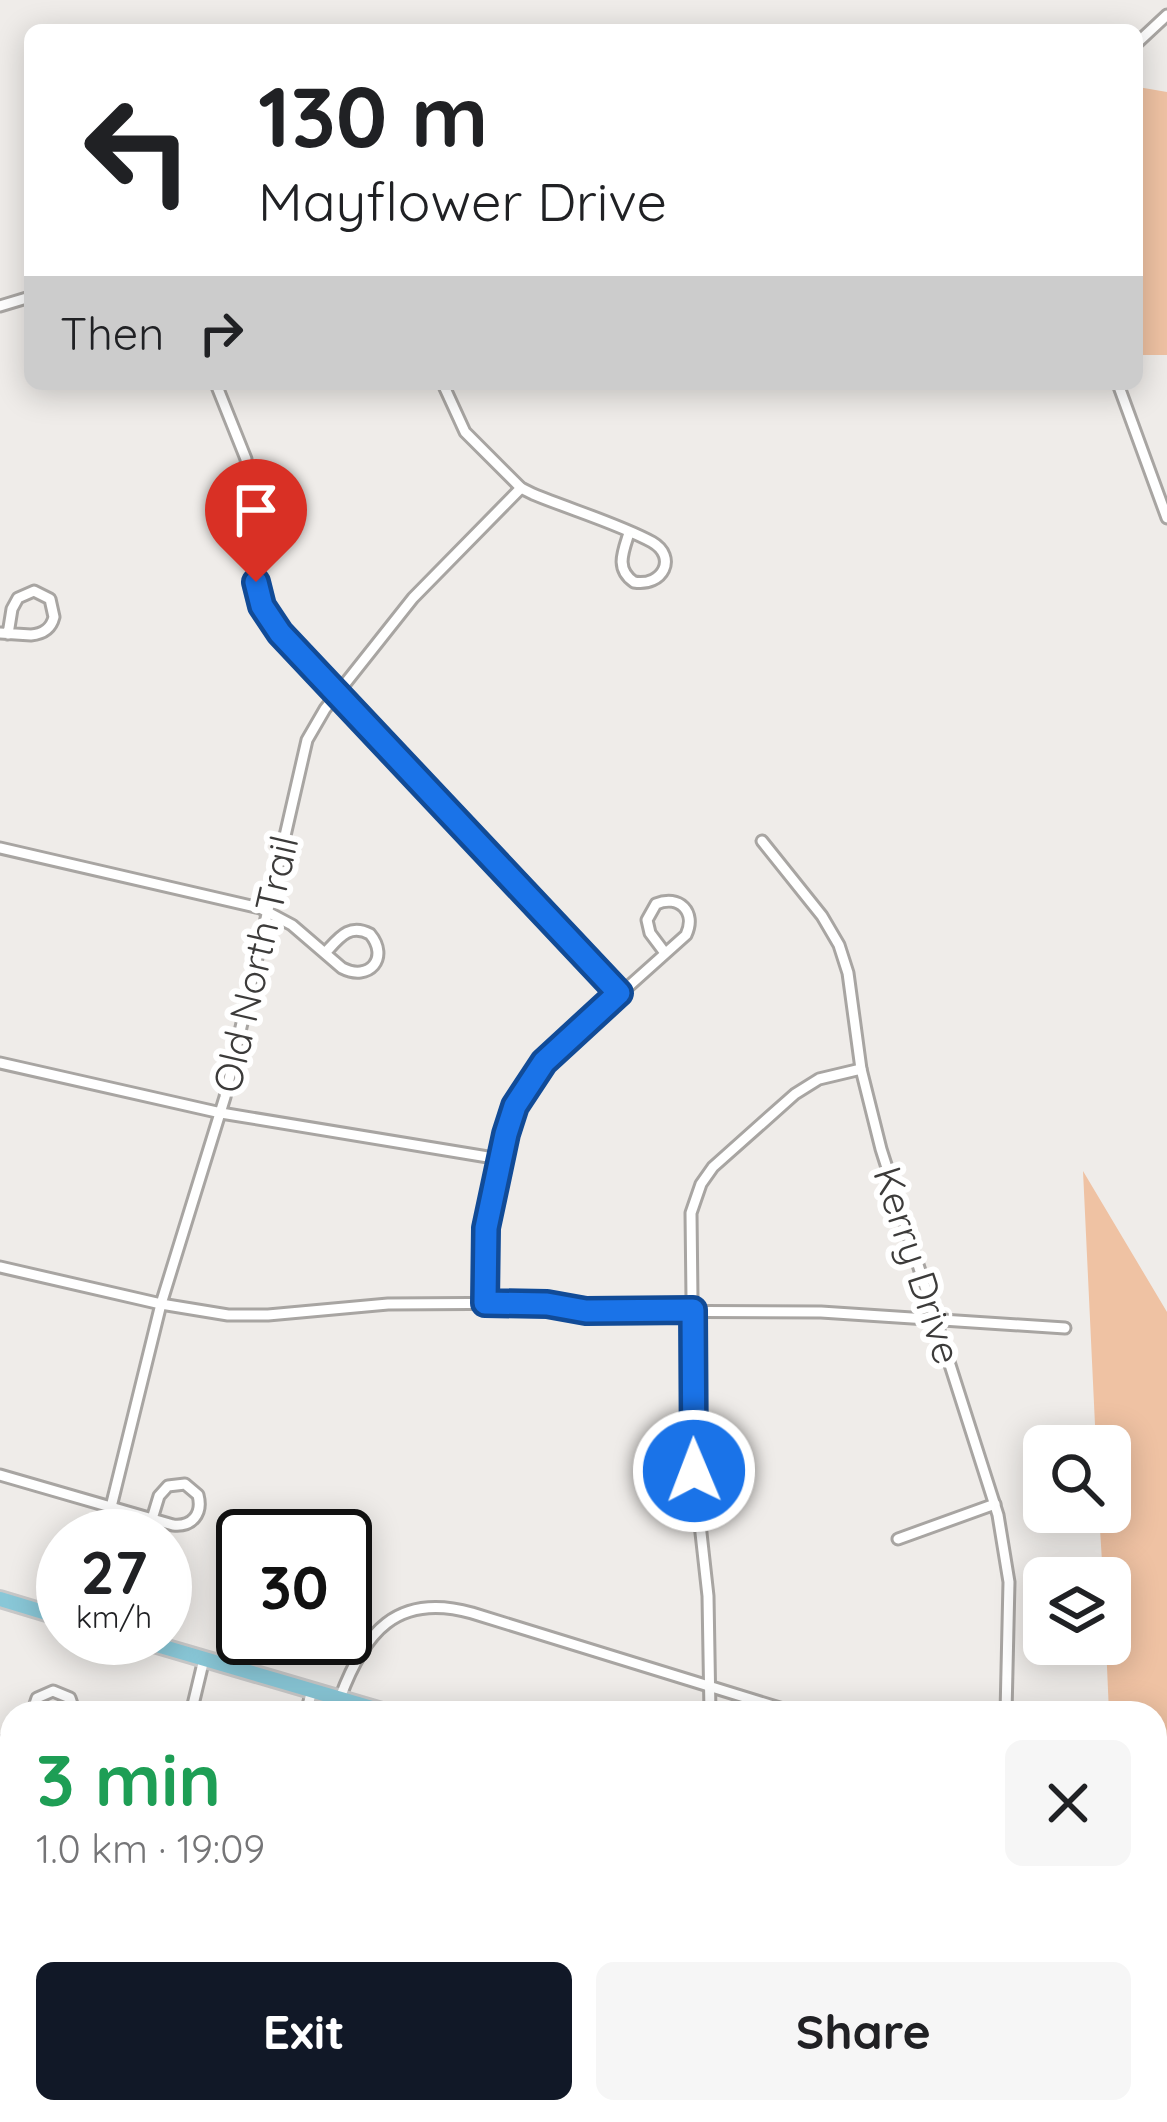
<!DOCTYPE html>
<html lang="en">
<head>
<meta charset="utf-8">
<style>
  body { margin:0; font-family:Quicksand,sans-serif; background:#f6f6f6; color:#202124; height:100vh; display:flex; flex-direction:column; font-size:45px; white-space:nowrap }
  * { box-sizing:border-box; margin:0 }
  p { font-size:39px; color:#757577 }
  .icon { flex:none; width:66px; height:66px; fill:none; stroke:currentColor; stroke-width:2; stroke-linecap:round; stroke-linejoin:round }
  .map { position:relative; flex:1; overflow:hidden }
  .sheet { position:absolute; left:0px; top:1701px; width:1167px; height:423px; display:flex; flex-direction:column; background:#fff; border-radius:36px 36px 0 0; box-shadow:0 6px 30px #0003 }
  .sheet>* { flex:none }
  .top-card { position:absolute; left:24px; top:24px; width:1119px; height:366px; border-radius:18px; box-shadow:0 6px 30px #0003; background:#fff; color:#202124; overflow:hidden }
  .buttons { position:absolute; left:1023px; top:1425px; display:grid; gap:24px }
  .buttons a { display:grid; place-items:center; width:108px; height:108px; border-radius:18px; background:#fff; box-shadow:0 6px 30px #0003; font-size:60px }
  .speed { position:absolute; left:36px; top:1509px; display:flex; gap:24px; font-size:60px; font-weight:700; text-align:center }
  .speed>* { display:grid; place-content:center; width:156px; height:156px; border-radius:50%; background:#fff; box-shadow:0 6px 30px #0003; line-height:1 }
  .speed small { font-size:30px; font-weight:400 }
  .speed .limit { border:6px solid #111; border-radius:18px; background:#fff; color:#111 }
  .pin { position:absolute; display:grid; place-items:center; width:102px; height:102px; color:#fff; margin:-123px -51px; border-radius:50% 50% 50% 0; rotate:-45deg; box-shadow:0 0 12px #0007 }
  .pin .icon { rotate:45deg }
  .me { position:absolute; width:132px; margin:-66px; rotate:359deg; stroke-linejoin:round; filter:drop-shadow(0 0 9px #0008) }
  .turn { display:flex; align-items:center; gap:42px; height:252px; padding:0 36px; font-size:54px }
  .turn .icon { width:156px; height:156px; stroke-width:2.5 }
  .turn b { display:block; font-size:84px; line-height:102px }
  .then { display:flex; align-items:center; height:114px; padding:0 36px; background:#0003; gap:24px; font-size:45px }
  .round { display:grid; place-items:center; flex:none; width:126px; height:126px; border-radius:18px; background:#f6f6f6 }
  .headline { display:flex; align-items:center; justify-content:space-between; height:204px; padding:0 36px }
  h1 { font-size:72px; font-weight:700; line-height:90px; color:#1e9e55 }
  .action { display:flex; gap:24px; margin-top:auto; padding:24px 36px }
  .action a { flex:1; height:138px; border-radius:18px; background:#111827; color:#fff; font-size:48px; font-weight:700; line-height:138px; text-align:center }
  .action a+a { background:#f6f6f6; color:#202124 }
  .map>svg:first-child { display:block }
  .green { fill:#efc2a3 }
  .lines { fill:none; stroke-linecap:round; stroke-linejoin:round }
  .street-casing { stroke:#a8a5a2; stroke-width:15 }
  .primary-casing { stroke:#c8c8c8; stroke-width:20 }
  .street { stroke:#fff; stroke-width:9 }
  .primary { stroke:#89c7d7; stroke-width:14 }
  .route-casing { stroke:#114b97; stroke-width:30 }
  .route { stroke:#1a73e8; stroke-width:21 }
  .labels { text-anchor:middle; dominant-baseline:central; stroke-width:12; stroke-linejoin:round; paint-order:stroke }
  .street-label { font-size:39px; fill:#3c3b3a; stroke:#fff }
</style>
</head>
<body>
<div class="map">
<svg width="1167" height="2122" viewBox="0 0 1167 2122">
  <rect width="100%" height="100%" fill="#efece9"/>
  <g class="green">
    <path d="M1138 87 1167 92V355H1137Z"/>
    <path d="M1083 1171 1167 1312V1938L1155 1934V1713H1109L1106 1644H1110V1578H1103L1099 1512H1110V1446H1096Z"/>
  </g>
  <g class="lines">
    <g class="street-casing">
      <g id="street">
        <path d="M1137 43 1167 15"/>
        <path d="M0 306 30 297"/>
        <path d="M216 384 246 459 256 582 259 597 272 623 618 993"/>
        <path d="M443 384 465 432 521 488 533 494C569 509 619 524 652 542 678 557 663 587 634 582 615 569 623 552 629 533"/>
        <path d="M1118 384 1167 518"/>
        <path d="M0 633 31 635C43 634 51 629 54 617L50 599 34 591 18 598 12 609 8 634"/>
        <path d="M762 841 822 916 839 945 848 973 861 1069 881 1149 998 1515 1009 1582 1006 1713"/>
        <path d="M0 848 260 908 292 925 342 968C369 982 390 958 370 934 349 923 339 938 325 953"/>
        <path d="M0 1063 221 1113 500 1159"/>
        <path d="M0 1267 161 1304 228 1315H268L388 1304 537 1303 586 1311 821 1312 1065 1328"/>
        <path d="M485 1303 486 1228 506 1134 521 1093 553 1054 686 935C697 912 679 894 656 904L647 920 650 933 665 953"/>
        <path d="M0 1475 173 1525C192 1527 203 1514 198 1495L185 1484 168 1486 159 1496 152 1519"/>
        <path d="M111 1507 161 1304 225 1097 307 740 325 709 413 598 521 488"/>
        <path d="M898 1539 995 1504"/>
        <path d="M340 1698C364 1633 396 1592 472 1613L796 1713"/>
        <path d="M32 1713 37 1698 53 1691 70 1698 75 1713"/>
        <path d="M191 1713 204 1659"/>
        <path d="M306 1713 312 1690"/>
        <path d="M710 1713 708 1596 694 1470 691 1213 701 1184 713 1167 795 1094 819 1079 861 1069"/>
        <path d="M0 1743 12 1737"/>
        <path d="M0 2085 12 2086"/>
        <path d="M1023 2112V2122"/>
        <path d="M625 2122 630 2112"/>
      </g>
    </g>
    <g class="primary-casing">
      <g id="primary">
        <path d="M0 1599 63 1618"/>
        <path d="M133 1638 389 1713"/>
        <path d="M1155 1948 1167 1952"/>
      </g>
    </g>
    <use href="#street" class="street"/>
    <use href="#primary" class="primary"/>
  </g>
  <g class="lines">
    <g class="route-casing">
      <path id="route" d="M256 582 262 606 280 633 619 993 544 1062 515 1106 506 1134 486 1228 485 1303 547 1304 586 1311 693 1310 694 1471"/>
    </g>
    <use href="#route" class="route"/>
  </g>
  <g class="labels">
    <g class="street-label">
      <text transform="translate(255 964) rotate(-77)">Old North Trail</text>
      <text transform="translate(918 1265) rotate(72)">Kerry Drive</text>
    </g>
  </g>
</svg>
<div class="buttons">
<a><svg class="icon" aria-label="search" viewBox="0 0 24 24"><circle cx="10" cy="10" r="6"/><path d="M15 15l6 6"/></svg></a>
<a><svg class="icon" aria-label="layers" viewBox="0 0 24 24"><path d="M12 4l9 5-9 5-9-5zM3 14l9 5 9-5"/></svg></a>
</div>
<div class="speed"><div>27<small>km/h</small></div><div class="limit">30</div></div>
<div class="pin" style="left:256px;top:582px;background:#d93025"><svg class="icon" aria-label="arrive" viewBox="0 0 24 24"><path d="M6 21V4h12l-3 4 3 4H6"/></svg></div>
<svg class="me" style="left:694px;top:1471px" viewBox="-20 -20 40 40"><circle r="17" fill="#1a73e8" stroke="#fff" stroke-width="3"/><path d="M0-11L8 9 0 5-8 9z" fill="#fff"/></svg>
<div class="top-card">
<div class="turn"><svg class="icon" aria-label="left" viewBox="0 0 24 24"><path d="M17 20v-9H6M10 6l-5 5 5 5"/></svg><div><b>130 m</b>Mayflower Drive</div></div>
<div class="then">Then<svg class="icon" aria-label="right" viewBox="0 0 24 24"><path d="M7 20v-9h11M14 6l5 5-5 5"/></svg></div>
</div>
<section class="sheet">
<div class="headline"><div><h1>3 min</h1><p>1.0 km · 19:09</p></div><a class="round"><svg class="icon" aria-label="close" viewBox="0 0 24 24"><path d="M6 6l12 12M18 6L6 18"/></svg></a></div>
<div class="action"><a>Exit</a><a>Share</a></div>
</section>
</div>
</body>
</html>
